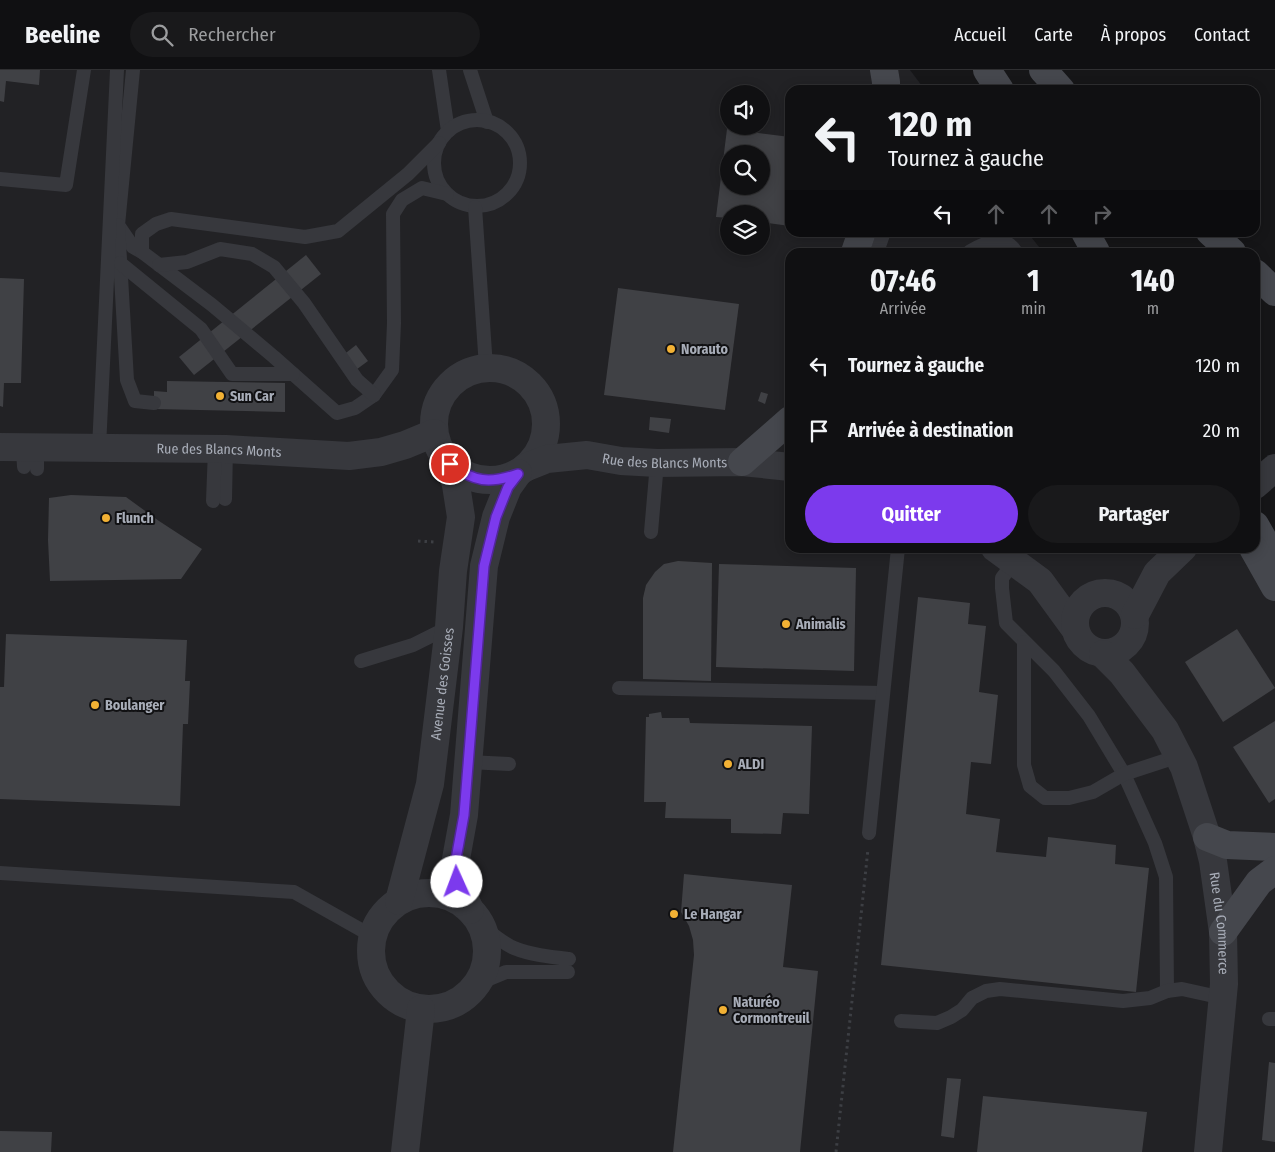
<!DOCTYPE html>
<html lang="fr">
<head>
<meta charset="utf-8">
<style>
  body { margin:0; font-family:"Fira Sans Condensed",sans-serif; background:#19191b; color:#f1f3f6; height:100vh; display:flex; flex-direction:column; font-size:19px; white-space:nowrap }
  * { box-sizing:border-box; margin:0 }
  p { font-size:16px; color:#9c9d9f }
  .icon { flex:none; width:28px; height:28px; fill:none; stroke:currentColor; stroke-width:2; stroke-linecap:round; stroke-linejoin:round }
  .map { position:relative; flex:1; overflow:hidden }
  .details { position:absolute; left:785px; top:178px; width:475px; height:305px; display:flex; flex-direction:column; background:#101012; border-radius:15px; box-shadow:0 2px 12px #0003,0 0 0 1px #303032 }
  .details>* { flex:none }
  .top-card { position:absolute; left:785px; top:15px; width:475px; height:152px; border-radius:15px; box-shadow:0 2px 12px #0003,0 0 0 1px #303032; background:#101012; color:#f1f3f6; overflow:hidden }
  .fabs { position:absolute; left:720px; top:15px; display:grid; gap:10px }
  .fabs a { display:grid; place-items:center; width:50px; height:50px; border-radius:50%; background:#101012; box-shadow:0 2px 12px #0003,0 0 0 1px #303032; font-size:25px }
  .pin { position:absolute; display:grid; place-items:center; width:42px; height:42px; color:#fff; margin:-21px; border:2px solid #fff; border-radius:50%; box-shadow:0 1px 5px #0007 }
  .me { position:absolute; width:55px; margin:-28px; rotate:358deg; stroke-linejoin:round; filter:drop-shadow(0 0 4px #0008) }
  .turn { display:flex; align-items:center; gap:18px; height:105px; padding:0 20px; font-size:22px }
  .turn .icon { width:65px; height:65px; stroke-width:2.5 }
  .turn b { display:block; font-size:35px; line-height:42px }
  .lanes { display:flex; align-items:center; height:48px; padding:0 20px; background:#0003; justify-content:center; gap:25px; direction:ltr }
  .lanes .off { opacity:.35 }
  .eta { display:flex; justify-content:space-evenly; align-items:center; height:85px; text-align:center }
  .eta b { font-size:30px; font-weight:700; line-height:35px }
  .button { display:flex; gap:10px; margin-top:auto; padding:10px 20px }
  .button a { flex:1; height:58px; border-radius:30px; background:#7c3aed; color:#fff; font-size:20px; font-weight:700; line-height:58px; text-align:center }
  .button a+a { background:#19191b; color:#f1f3f6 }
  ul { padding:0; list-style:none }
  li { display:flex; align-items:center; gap:15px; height:65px; padding:0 20px }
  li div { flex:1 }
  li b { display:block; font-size:19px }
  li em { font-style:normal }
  header { display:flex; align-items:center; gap:30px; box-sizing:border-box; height:70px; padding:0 25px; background:#101012; border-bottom:1px solid #303032 }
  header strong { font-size:24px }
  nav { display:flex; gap:28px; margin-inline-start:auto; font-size:18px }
  .search { width:350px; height:45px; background:#19191b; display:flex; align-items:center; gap:12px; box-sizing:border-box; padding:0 18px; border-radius:28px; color:#9c9d9f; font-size:19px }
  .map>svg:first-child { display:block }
  .built { fill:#222225; fill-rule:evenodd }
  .building { fill:#404145; fill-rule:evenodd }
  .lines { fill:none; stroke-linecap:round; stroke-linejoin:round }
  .path { stroke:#3d3f44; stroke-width:3; stroke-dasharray:2.5 4; stroke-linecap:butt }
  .lane { stroke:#37383d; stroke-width:14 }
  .street { stroke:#37383d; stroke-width:28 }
  .secondary { stroke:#45474d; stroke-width:28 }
  .route-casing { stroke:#51269a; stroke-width:12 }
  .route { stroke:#7c3aed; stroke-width:9 }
  .poi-dot { fill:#f2b134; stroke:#111113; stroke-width:2 }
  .labels { text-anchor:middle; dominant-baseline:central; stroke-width:4; stroke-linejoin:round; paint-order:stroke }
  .poi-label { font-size:14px; font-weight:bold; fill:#a8adb8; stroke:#111113; text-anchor:start }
  .street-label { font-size:14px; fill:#a8adb8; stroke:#111113 }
</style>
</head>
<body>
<header>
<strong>Beeline</strong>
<div class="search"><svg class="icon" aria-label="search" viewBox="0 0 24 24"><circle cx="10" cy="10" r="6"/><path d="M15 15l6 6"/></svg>Rechercher</div>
<nav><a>Accueil</a><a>Carte</a><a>À propos</a><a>Contact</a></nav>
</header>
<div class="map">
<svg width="1275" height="1082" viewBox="0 0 1275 1082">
  <rect width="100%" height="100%" fill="#161618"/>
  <path class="built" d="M0 0H910L925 20H790V162L1028 163 1043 182H790V478H1254L1275 508V1082H0ZM729 24H761V56H729ZM729 84H761V116H729ZM729 144H761V176H729Z"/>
  <g class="building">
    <path d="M0 0H40L39 15 6 11 4 32 0 31Z"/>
    <path d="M727 59 790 67V156L761 152V144H729V148L716 147ZM729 84H761V116H729Z"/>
    <path d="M306 185 321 204 194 305 179 287Z"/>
    <path d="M0 208 24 209 21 313H4L3 337 0 336Z"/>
    <path d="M618 218 739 234 725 340 604 325Z"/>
    <path d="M356 275 368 291 349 305 337 290Z"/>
    <path d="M167 311 285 313V342L154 339V321L167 322Z"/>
    <path d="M761 322 768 324 765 334 758 331Z"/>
    <path d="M650 347 671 349 669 363 649 360Z"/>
    <path d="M71 425 126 427 159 451 202 479 181 509 50 511 48 470 49 428Z"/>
    <path d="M678 491 712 493 711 611 643 609V528L646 515 655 502 664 494Z"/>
    <path d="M719 494 856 498 854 601 716 597Z"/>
    <path d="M918 527 970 533 968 554 986 556 979 622 998 625 991 694 971 692 966 744 1000 749 996 782 1046 787 1048 767 1116 775 1115 794 1149 798 1136 922 881 895Z"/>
    <path d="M1237 559 1275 618 1223 652 1185 592Z"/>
    <path d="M6 564 187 570 185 611H190L188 654H183L180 736 0 729V617H4Z"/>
    <path d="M661 642 662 648H689L690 653 812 656 809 744 783 743 781 764 731 763V749L665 748 666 732H644L646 647H649V644Z"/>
    <path d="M1275 651V729L1269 733 1233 677Z"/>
    <path d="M684 804 792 815 783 897 818 901 800 1082H673L694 885 693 870 689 856 681 842Z"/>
    <path d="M1269 992 1275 993V1072L1262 1070Z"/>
    <path d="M947 1008 961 1009 954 1068 941 1066Z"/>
    <path d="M983 1026 1147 1042 1142 1082H977Z"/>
    <path d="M0 1061 52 1062 51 1082H0Z"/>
  </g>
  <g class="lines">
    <g class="path">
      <path d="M418 471 434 472"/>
      <path d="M836 1082 868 779"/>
    </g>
    <g class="lane">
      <path d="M133 0 118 155 133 177 142 182"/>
      <path d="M439 0 448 61"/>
      <path d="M470 0 487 52"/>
      <circle cx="477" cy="93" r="43"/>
      <path d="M439 73 408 104 338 161 305 167 171 149 156 154 142 164V182L212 235 274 287 337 343 355 338 374 325 392 300 394 253 393 144 402 130 422 118 447 124"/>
      <path d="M0 109 66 115 84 0"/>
      <path d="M475 137 486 297"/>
      <path d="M118 155 127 310 135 331 154 333"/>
      <path d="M877 182 884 162"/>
      <path d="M969 182C985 173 1003 162 1016 182"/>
      <path d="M120 193 201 259 232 304H293"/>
      <path d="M159 195 187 192 220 179 252 184 274 197 304 233 357 310 374 325"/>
      <path d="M23 378 24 397"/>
      <path d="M99 378 117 0"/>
      <path d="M37 399V378"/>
      <path d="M225 429 226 379"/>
      <path d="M213 431 215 379"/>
      <path d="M651 462 657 393"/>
      <path d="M1014 492 1002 508V518L1006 553 1054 601 1089 646 1124 704 1155 773 1166 807 1167 921"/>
      <path d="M1024 572V695L1030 716 1045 728H1069L1093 722 1124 704 1179 686"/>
      <path d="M361 591 413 575 449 557"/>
      <path d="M619 618 883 623"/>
      <path d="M468 692 509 694"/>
      <path d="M869 763 898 478"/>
      <path d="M0 803 294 822 372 866"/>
      <path d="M481 855C491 863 502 873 514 878 531 885 551 887 569 889"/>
      <path d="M477 914 506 902H568"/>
      <path d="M1269 949H1275"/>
      <path d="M901 951 937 953 951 947 962 940 972 928 986 921 1000 919 1123 931 1150 928 1167 921 1182 919 1223 928"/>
    </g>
    <g class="street">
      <circle cx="490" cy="354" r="56"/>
      <path id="s1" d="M0 377 226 379 349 386 381 382 405 375 434 363"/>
      <path id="s2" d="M527 397 547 389 587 385 621 391 657 393 742 392 790 397"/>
      <path d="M1255 415 1275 398"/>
      <path d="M995 478 1040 511 1075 559"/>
      <circle cx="1105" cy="553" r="30"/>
      <path d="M1135 545 1157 503 1183 478"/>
      <path id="s3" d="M1103 584 1122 603 1165 660 1184 697 1207 767 1213 791 1223 862 1224 914 1208 1082"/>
      <circle cx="429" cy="881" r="58"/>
      <path id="s4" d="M399 831 430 714 449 557 453 501 461 447 456 415 450 394"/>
      <path d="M470 840 457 812 454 800 464 745 484 496 496 447 508 417 518 403"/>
      <path d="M405 1082 421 939"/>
    </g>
    <g class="secondary">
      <path d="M884 0 886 12V20"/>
      <path d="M987 0 1000 20"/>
      <path d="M1043 0 1061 20"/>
      <path d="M1085 162 1096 182"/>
      <path d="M1210 162 1232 182"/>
      <path d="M855 182 862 162"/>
      <path d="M1255 203 1275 222"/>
      <path d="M742 392 790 350"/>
      <path d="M1255 455 1275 490"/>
      <path d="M1253 478 1275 517"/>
      <path d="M1207 767 1227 775 1275 777"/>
      <path d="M1223 862 1259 812 1275 800"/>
    </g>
  </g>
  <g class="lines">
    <g class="route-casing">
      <path id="route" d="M450 394C474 412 489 414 518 404L508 417 496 447 484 496 464 745 454 800 457 812"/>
    </g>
    <use href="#route" class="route"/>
  </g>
  <g class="poi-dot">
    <circle cx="671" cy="279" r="5"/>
    <circle cx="220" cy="326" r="5"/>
    <circle cx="106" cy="448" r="5"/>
    <circle cx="786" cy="554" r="5"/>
    <circle cx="95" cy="635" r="5"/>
    <circle cx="728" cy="694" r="5"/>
    <circle cx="674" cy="844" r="5"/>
    <circle cx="723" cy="940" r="5"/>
  </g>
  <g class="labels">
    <g class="poi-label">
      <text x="681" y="279">Norauto</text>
      <text x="230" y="326">Sun Car</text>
      <text x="116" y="448">Flunch</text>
      <text x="796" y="554">Animalis</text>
      <text x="105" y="635">Boulanger</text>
      <text x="738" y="694">ALDI</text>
      <text x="684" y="844">Le Hangar</text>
      <text x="733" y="932">Naturéo<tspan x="733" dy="16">Cormontreuil</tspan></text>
    </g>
    <g class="street-label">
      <text stroke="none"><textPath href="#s1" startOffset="219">Rue des Blancs Monts</textPath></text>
      <text stroke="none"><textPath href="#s2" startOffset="140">Rue des Blancs Monts</textPath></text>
      <text stroke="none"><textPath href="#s4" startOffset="222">Avenue des Goisses</textPath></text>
      <text stroke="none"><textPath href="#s3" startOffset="301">Rue du Commerce</textPath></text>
    </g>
  </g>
</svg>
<div class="fabs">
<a><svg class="icon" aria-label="sound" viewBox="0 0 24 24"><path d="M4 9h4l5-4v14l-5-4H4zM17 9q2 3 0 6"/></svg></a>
<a><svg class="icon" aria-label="search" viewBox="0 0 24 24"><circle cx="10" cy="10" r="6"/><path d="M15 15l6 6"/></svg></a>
<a><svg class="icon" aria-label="layers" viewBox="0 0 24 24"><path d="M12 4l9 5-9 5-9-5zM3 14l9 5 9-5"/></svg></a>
</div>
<div class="pin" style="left:450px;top:394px;background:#d93025"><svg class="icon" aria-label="arrive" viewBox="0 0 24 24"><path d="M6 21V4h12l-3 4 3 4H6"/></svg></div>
<svg class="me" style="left:457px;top:812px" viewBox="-20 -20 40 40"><circle r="19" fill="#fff"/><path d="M0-13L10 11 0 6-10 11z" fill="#7c3aed"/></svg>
<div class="top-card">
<div class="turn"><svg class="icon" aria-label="left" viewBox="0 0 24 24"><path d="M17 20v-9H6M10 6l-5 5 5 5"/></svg><div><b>120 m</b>Tournez à gauche</div></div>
<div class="lanes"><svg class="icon" aria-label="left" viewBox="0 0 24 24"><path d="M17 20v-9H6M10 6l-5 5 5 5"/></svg><svg class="icon off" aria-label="ahead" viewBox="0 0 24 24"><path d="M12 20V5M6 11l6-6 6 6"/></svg><svg class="icon off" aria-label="ahead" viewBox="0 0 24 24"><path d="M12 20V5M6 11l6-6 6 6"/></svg><svg class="icon off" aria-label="right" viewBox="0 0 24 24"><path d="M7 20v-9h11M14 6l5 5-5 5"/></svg></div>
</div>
<section class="details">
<div class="eta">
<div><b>07:46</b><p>Arrivée</p></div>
<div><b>1</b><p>min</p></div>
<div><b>140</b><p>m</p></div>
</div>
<ul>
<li><svg class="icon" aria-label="left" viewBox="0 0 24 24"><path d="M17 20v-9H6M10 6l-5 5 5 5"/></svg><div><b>Tournez à gauche</b></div><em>120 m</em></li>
<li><svg class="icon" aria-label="arrive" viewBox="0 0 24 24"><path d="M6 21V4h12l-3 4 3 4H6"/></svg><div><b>Arrivée à destination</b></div><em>20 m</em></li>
</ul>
<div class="button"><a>Quitter</a><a>Partager</a></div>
</section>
</div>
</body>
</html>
